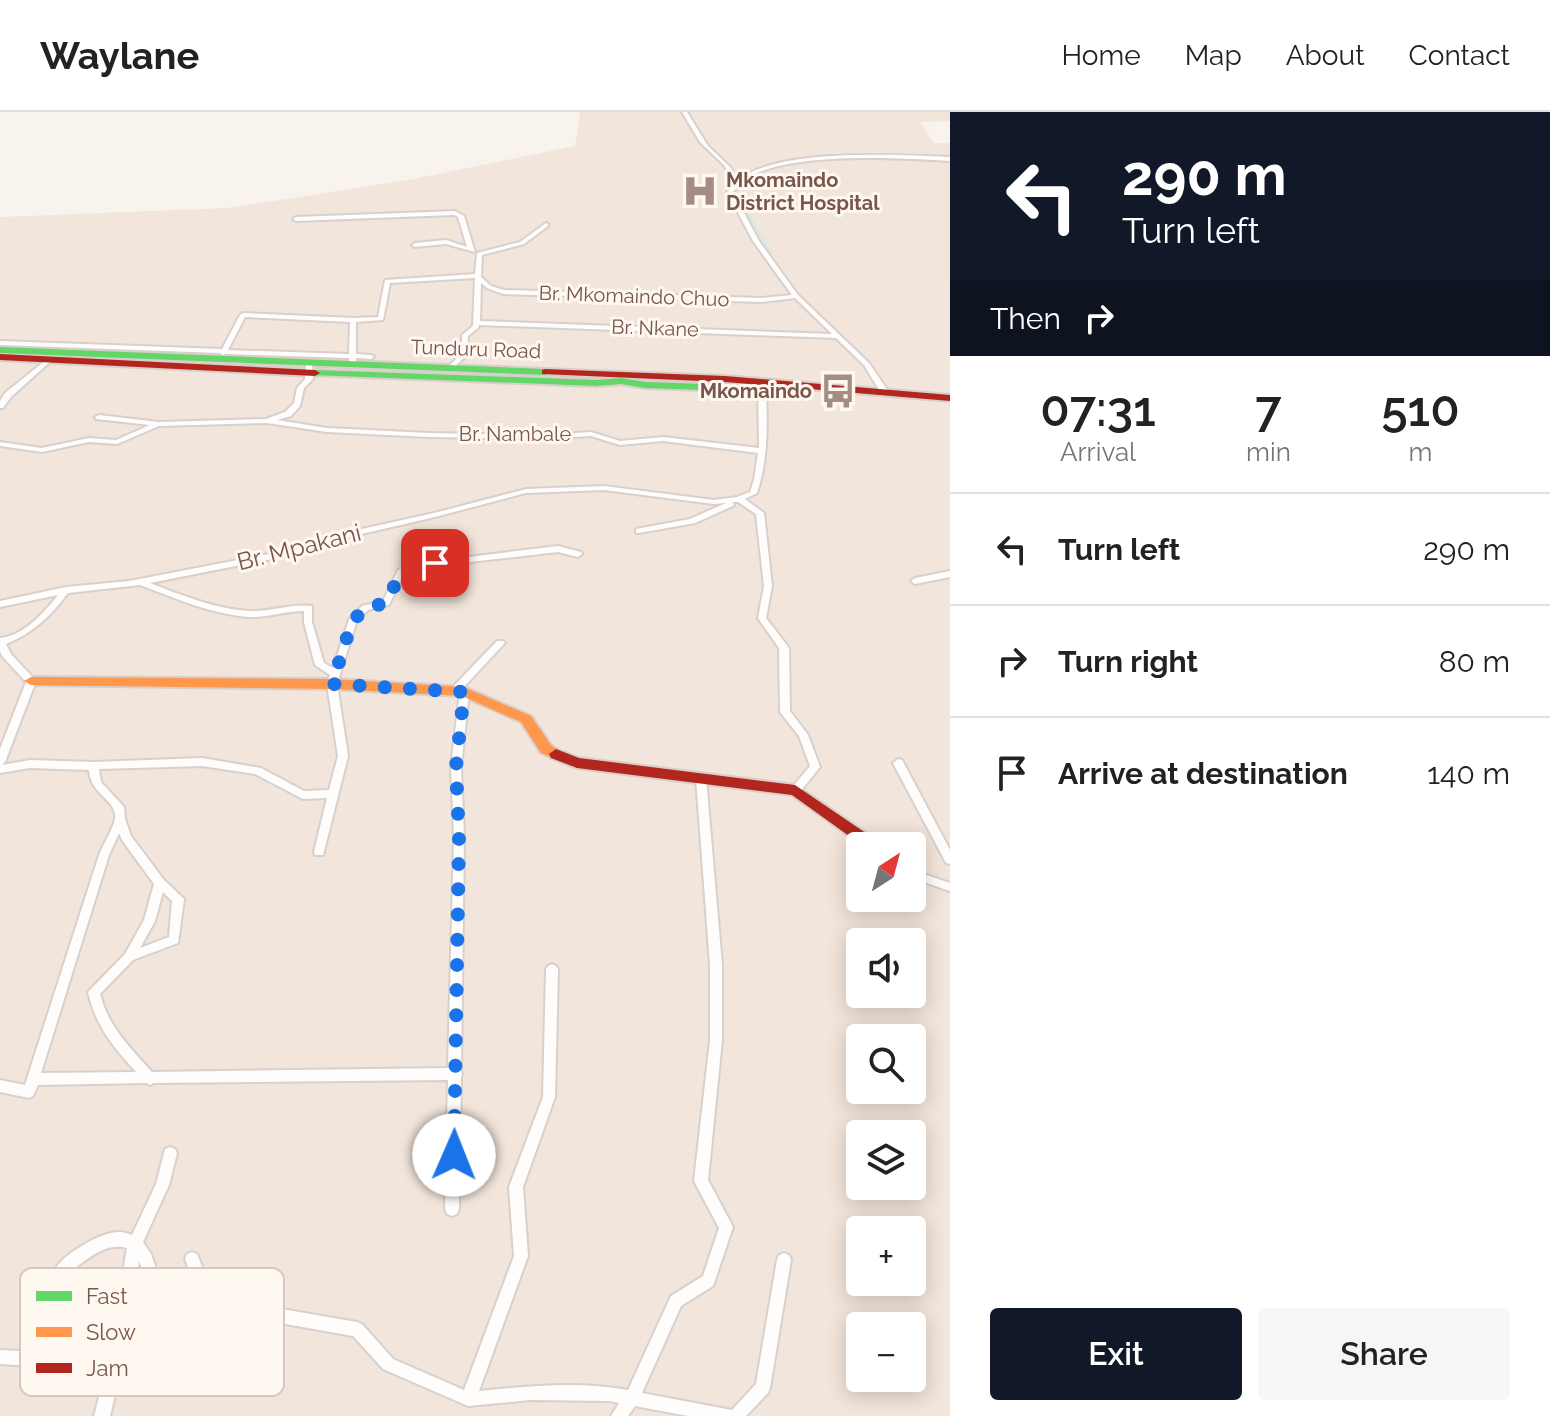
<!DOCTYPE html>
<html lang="en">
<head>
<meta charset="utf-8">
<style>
  body { margin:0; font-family:Raleway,sans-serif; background:#f6f6f6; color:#222; height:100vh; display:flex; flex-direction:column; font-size:30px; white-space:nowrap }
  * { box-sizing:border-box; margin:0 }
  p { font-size:26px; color:#767676 }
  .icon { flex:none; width:44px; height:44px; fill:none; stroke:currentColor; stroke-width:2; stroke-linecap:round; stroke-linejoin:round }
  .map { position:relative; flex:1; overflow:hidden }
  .sheet { display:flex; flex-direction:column; background:#fff; width:600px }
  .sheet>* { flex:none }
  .top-card { background:#111827; color:#fff; overflow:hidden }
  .needle { width:52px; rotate:36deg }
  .fabs { position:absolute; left:846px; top:720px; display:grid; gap:16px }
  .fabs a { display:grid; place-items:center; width:80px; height:80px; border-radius:8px; background:#fff; box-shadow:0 4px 20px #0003; font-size:40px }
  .pin { position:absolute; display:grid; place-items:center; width:68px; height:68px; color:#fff; margin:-34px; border-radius:16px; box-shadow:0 4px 12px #0006 }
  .me { position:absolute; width:88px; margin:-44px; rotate:1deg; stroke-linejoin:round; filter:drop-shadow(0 0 6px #0008) }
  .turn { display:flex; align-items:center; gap:28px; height:168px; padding:0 40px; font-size:36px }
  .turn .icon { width:104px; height:104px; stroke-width:2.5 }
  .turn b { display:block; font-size:56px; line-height:68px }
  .then { display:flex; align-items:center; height:76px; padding:0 40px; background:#0003; gap:16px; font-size:30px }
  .eta { display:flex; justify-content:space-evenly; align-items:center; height:136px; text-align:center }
  .eta b { font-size:48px; font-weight:600; line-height:56px }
  .button { display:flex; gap:16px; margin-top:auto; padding:16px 40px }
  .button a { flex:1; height:92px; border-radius:8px; background:#111827; color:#fff; font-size:32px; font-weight:600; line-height:92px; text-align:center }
  .button a+a { background:#f6f6f6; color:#222 }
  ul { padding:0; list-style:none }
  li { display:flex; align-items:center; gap:24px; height:112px; padding:0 40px; border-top:2px solid #e0e0e0 }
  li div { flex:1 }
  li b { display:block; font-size:30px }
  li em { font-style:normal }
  header { display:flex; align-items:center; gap:48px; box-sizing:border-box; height:112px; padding:0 40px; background:#fff; border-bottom:2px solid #e0e0e0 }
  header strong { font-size:38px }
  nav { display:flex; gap:44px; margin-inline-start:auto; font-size:28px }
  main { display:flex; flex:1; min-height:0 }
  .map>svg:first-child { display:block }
  .residential { fill:#f2e5db; fill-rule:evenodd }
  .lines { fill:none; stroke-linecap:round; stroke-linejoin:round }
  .stream { stroke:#cfebea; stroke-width:2 }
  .street-casing { stroke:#d8d0cc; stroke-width:4 }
  .fast-casing { stroke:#d9cfca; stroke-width:4 }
  .slow-casing { stroke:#d9cfca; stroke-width:4 }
  .jam-casing { stroke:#d9cfca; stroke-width:4 }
  .street { fill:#fefdfc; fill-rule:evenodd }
  .fast { fill:#63d668; fill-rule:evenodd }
  .slow { fill:#ff974d; fill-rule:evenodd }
  .jam { fill:#b3261e; fill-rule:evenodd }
  .route { stroke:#1a73e8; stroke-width:14; stroke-dasharray:0 25.2 }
  .labels { text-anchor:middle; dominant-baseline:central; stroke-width:6; stroke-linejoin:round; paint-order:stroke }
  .far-poi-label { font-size:20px; font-weight:bold; fill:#79564b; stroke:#fff8f1; text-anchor:start }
  .far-street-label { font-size:20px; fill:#79564b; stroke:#fff8f1 }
  .street-label { font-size:24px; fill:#79564b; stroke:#fff8f1 }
  .key { fill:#fff8f1; stroke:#d7c7bf; stroke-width:2 }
  .key-label { font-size:22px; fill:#79564b }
</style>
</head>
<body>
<header>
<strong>Waylane</strong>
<nav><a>Home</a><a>Map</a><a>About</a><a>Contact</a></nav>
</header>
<main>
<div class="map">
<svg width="950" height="1304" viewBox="0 0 950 1304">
  <rect width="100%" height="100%" fill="#f9f3ee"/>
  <path class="residential" d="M580 0H950V9L920 10 934 31H950V1304H0V105L228 96 414 67 575 34ZM860 734H912V786H860ZM860 830H912V882H860ZM860 926H912V978H860ZM860 1022H912V1074H860ZM860 1118H912V1170H860ZM860 1214H912V1266H860Z"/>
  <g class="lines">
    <path class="stream" d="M754 64 741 71 737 82 771 142"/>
    <g class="street-casing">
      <g id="street">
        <path d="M682 0H687L708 34 731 56 737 70C773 35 901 43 950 45V49C900 46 787 39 746 67 742 71 737 76 733 80L759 129 798 183 869 251 888 279 887 281H881L864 253 836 226 479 213 478 216 468 224 467 243 451 258H447V256L462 241V223L473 214 475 166 390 171 383 208 356 210V242L371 243 374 245 371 247 356 246 355 253 352 255 349 253V246L226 242 223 243 220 241 0 233V229L222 237 240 203 243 201 353 206 378 205 385 168 475 162 477 141 520 130 546 111 548 112V114L524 132 482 143 481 165 491 174 504 178 761 186 792 183 753 129 727 80 735 73 732 71 730 63 724 53 700 30ZM481 171 487 176 503 182 761 190 795 186 832 222 480 209ZM245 205 350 210 349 242 228 238Z"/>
        <path d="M455 99 464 104 475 140 446 132 415 135 412 133 415 131 446 128 467 135 458 105 454 103 296 109 293 107 296 105Z"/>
        <path d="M46 248 51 249 11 285 3 296H0V289L5 281Z"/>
        <path d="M309 249 312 251 313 267 304 276 300 294 291 304 277 308 327 316 429 321 546 323 591 320 620 329 663 325 759 336 758 270 762 268 766 270C767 308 769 345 757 381L745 387 764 401 772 474 766 506 789 536 790 599 808 623 820 655 799 681H791L790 678 810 654 799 624 780 600 779 536 758 506 764 474 756 402 738 390H732L734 392 733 394 695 411 639 421H636V417L690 407 726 391 714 392 604 378 526 381 435 405 340 427 297 442 150 471C181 483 215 497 249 499 270 500 291 491 312 494V510L324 551 333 556 349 508 362 494 383 489 398 458 411 452 558 434 581 440 582 442 578 445 558 440 416 456 404 462 389 493 368 498 356 511 337 572 348 644 323 743H315L314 740 327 686 303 687 255 662 202 654 99 657 101 670 124 695 125 707 131 724 164 768 184 787 178 831 133 848 100 882C108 914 130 936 152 960L448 956 454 725 451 655 460 578 454 582 449 579 497 529H503L505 531 503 533 461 578H467L469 580 461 655 464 725 461 959 462 962 461 965 459 1097 457 1102 452 1104 447 1102 445 1097 448 968 154 971 150 973 146 971 38 973 33 984 29 986 0 980V968L25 973 99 743C103 733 113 717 115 707 118 688 90 683 89 658L30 656 0 661V637L26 570 2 544 0 539V526C23 524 44 501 58 483L0 495V489L66 475 129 469 295 437 335 423 434 401 526 377 604 374 714 388 737 385 750 380 754 368 758 341 663 329 620 333 591 324 546 327 429 325 327 320 267 311 159 314 117 332 89 330 42 340 0 334V330L42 336 89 326 116 328 150 313 96 307 95 305 99 303 159 310 266 307 285 300 294 291 297 276 305 267 306 251ZM140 473C174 486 211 502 248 505 267 506 285 499 304 499V510L315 553 330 563 327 572 338 644 329 678 304 679 261 656 202 646 94 650 30 648 2 653 5 650 36 569 11 542 6 532C33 521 51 504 68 481ZM119 721 122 728 154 772 144 808 125 842 88 880C95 913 114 936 136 960L41 961 109 743ZM163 780 172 789 169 825 140 836 155 809Z"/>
        <path d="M950 459V465L915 472 911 469 915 466Z"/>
        <path d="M898 647 902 648 950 738V752L946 751 893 651Z"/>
        <path d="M701 662 706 666 722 853V928L708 1068 733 1115 713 1174 681 1194 642 1281 732 1298 756 1272 777 1148 779 1143 784 1141 789 1143 791 1148 770 1276 768 1281 746 1304H688L635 1294 628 1304H611L619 1291 609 1289 531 1288 468 1294 383 1257 353 1224 229 1202 189 1187 168 1175 152 1174 147 1172 139 1149 120 1263 110 1304H94L106 1259 0 1252V1238L109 1244 127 1136C101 1129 84 1153 63 1163L58 1161 56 1156C65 1141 101 1120 119 1120 125 1120 126 1121 132 1123L156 1072 165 1037 170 1035 175 1037 177 1041 169 1073 143 1130 151 1142 157 1160 169 1161 196 1175 185 1147 187 1142 192 1140 197 1142 213 1182 229 1188 357 1210 362 1212 393 1247 464 1278 514 1144 509 1075 543 985 546 857 548 854 552 852 556 854 558 857 555 985 523 1075 528 1144 479 1279C528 1274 579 1269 628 1278L671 1184 703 1164 719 1116 694 1069 710 928V853L696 666Z"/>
        <path d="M912 758 950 771V779L912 766Z"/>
      </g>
    </g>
    <g class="fast-casing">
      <g id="fast">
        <path d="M0 235 545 257 550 260 545 263 0 241Z"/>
        <path d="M315 258 596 268 621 266 645 270 762 274 767 277 762 280 645 276 621 272 596 274 312 263 310 261Z"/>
      </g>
    </g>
    <g class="slow-casing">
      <path id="slow" d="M31 565 332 567 464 575 531 604 551 633 563 642 556 647 541 641 521 610 462 584 332 577 31 573 24 569Z"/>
    </g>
    <g class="jam-casing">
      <g id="jam">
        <path d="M0 242 315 258 320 261 315 264 0 248Z"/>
        <path d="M545 257 725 264 950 283V289L725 270 542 262V258Z"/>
        <path d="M556 637 579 646 795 673 879 730 881 734H863L792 683 577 656 551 646 549 642Z"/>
      </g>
    </g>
    <use href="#street" class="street"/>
    <use href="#fast" class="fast"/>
    <use href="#slow" class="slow"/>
    <use href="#jam" class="jam"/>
  </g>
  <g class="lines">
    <path class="route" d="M435 451C402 456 400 461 386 491L365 496 352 510 332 572 464 580 456 655 459 725 454 1043"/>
  </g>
  <defs>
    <g id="hospital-bare" transform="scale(2.76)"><path d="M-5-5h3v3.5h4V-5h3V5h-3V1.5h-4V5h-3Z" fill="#a68d84" stroke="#fff8f1" stroke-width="2.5" paint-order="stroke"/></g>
    <g id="bus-bare" transform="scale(2.76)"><path d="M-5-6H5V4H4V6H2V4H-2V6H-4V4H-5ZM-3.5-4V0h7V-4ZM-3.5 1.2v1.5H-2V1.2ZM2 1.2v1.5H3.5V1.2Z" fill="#a68d84" stroke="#fff8f1" stroke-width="2.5" paint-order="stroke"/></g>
  </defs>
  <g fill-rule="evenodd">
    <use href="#hospital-bare" x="700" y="79"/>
    <use href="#bus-bare" x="838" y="279"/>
  </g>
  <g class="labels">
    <g class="far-poi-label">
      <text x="726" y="68">Mkomaindo<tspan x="726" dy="23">District Hospital</tspan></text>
      <text x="812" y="279" text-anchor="end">Mkomaindo</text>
    </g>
    <g class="far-street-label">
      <text transform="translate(634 184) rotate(2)">Br. Mkomaindo Chuo</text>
      <text transform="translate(655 216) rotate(2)">Br. Nkane</text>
      <text transform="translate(476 237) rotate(2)">Tunduru Road</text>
      <text x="515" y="322">Br. Nambale</text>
    </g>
    <g class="street-label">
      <text transform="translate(299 435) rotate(-14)">Br. Mpakani</text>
    </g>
  </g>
  <rect x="20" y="1156" width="264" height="128" rx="12" class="key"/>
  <rect x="36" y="1179" width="36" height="10" fill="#63d668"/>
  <rect x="36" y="1215" width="36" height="10" fill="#ff974d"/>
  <rect x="36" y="1251" width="36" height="10" fill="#b3261e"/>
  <g class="key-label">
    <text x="86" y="1192">Fast</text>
    <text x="86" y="1228">Slow</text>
    <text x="86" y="1264">Jam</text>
  </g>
</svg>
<div class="fabs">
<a><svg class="needle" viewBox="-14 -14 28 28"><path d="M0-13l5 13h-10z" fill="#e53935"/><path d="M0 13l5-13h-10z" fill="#767676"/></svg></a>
<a><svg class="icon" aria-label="sound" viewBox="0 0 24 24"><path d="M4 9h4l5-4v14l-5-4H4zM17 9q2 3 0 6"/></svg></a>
<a><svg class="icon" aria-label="search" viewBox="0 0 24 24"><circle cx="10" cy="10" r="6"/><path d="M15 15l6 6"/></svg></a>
<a><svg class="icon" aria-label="layers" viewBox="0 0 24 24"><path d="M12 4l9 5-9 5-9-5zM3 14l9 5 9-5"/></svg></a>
<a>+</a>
<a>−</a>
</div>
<div class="pin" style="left:435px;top:451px;background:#d93025"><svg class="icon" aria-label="arrive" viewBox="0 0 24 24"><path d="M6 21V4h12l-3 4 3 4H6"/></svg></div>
<svg class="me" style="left:454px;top:1043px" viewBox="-20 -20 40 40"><circle r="19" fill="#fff"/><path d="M0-13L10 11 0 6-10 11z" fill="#1a73e8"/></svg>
</div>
<section class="sheet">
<div class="top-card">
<div class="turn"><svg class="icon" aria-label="left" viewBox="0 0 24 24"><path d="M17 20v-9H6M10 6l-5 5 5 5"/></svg><div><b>290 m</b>Turn left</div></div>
<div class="then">Then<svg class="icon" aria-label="right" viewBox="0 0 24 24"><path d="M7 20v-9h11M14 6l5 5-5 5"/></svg></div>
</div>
<div class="eta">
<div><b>07:31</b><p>Arrival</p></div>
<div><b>7</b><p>min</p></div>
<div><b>510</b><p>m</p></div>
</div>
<ul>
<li><svg class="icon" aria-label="left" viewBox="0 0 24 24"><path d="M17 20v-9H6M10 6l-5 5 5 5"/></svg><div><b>Turn left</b></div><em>290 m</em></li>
<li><svg class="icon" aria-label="right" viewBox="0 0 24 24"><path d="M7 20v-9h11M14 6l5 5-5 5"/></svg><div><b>Turn right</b></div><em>80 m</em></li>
<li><svg class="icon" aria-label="arrive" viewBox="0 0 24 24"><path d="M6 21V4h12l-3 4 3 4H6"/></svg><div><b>Arrive at destination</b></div><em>140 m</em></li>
</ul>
<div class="button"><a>Exit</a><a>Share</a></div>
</section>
</main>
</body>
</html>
